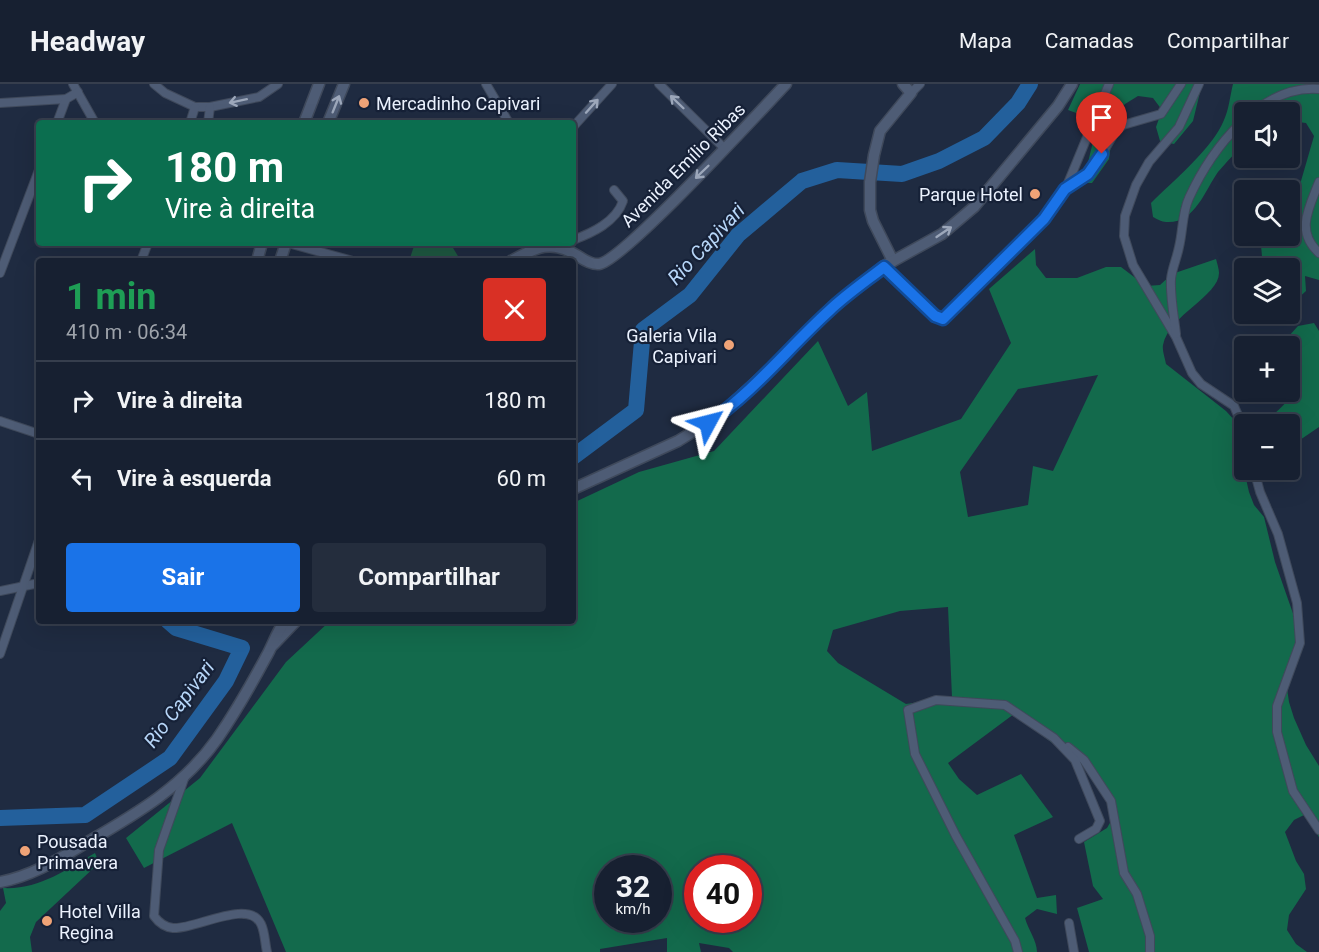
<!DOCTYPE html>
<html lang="pt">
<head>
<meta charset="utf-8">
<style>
  body { margin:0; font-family:Roboto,sans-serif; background:#242d3d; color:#f1f3f6; height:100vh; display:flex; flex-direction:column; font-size:22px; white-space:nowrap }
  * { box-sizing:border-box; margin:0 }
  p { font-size:20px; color:#9ea3ab }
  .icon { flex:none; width:33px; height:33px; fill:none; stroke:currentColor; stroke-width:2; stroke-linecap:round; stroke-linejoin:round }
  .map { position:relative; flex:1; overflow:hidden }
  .details { position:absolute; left:36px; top:174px; width:540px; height:366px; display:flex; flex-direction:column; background:#172031; border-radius:6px; box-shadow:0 6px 24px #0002,0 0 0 2px #363e4d }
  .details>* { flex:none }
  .hud { position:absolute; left:36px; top:36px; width:540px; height:126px; border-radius:6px; box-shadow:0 6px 24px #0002,0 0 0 2px #363e4d; background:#0b6e4f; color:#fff; overflow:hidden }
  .controls { position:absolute; left:1234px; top:18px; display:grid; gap:12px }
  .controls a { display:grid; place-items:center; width:66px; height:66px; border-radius:6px; background:#172031; box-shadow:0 6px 24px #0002,0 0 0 2px #363e4d; font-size:30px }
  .speed { position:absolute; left:594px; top:771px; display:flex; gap:12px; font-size:30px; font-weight:700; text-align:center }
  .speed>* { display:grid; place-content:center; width:78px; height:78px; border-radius:50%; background:#172031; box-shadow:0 6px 24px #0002,0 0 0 2px #363e4d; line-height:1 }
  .speed small { font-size:15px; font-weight:400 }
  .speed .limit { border:9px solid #d22; background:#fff; color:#111 }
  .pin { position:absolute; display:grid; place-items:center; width:51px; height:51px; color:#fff; margin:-62px -26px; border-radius:50% 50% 50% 0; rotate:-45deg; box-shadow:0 0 6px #0007 }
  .pin .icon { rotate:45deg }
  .me { position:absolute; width:66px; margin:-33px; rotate:52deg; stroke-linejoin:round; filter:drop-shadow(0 0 4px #0008) }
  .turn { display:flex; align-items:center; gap:21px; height:126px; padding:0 30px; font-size:27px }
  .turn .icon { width:78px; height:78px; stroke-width:2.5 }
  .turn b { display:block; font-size:42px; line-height:51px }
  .round { display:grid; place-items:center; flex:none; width:63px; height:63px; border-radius:6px; background:#242d3d }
  .overview { display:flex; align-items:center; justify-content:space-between; height:102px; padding:0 30px }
  h1 { font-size:36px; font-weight:700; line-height:45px; color:#1e9e55 }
  .cta { display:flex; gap:12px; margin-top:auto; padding:12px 30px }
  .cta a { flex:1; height:69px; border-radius:6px; background:#1a73e8; color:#fff; font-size:24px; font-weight:700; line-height:69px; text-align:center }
  .cta a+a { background:#242d3d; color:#f1f3f6 }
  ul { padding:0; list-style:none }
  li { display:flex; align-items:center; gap:18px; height:78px; padding:0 30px; border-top:2px solid #363e4d }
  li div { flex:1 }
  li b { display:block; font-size:22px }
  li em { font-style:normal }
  header { display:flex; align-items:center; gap:36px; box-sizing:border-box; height:84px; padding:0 30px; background:#172031; border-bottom:2px solid #363e4d }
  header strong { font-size:28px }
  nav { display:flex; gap:33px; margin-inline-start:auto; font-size:21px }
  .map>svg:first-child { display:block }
  .green { fill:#1e5942 }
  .forest { fill:#136a4c; fill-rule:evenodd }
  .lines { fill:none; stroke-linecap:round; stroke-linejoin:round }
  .river { stroke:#23609c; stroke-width:16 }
  .street-casing { stroke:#3f495b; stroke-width:10 }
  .secondary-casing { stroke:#3f495b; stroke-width:13 }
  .street { stroke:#4e5c75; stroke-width:8 }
  .secondary { stroke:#4e5c75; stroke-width:10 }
  .oneway { stroke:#9ca7ba }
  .route-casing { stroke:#114b97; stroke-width:15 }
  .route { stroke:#1a73e8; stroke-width:10 }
  .poi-dot { fill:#efa377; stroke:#162137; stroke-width:2 }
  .labels { text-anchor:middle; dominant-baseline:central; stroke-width:4.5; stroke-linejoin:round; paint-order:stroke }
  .poi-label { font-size:18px; fill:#ebf2fe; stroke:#162137; text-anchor:start }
  .street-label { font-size:18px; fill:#ebf2fe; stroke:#162137 }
  .water-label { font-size:20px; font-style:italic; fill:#b7d6f8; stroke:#162137 }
</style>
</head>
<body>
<header>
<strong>Headway</strong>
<nav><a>Mapa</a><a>Camadas</a><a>Compartilhar</a></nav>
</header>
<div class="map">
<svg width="1319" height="868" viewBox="0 0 1319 868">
  <rect width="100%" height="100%" fill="#1f2b41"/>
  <path class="green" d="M415 159H450L461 177H409Z"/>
  <g class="forest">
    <path d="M1080 0H1202L1193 37 1174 60 1160 57 1156 43 1162 26 1153 14 1138 12 1125 20 1115 31 1109 75 1092 99H1083L1098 37 1068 26Z"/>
    <path d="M1233 0H1319V196L1305 192 1306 207 1295 217 1290 215V184H1263L1261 161 1264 152H1290V108L1301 97 1314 52 1306 39 1290 37V28H1245V61C1235 68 1226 79 1218 88 1205 106 1195 140 1166 138 1162 138 1157 135 1153 133L1151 119C1173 97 1213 64 1224 36 1229 25 1230 12 1233 0Z"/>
    <path d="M1035 165 1036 181 1046 194H1077L1106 183H1121L1146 202 1160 201 1172 190 1216 175C1217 179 1219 185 1219 189 1219 212 1169 231 1163 261 1162 267 1165 274 1166 280L1226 327 1236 338 1243 362 1242 377 1249 408 1254 421 1264 433 1275 478 1304 561 1287 604 1289 618 1294 634 1306 661 1319 682V753L1304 731 1294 736 1285 748 1296 777 1304 790 1306 805 1289 831 1287 846 1296 860 1307 868H1089L1077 824 1103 815 1093 802 1084 758 1107 744 1111 737 1109 722 1087 685 1014 630 948 679 959 695 977 711 1021 690 1053 733 1014 751 1037 814 1056 811 1057 830 1037 825 1025 834C1028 845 1037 857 1037 868H733L729 864 699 859 701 868H667V854L600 865V868H286L232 739 144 784 126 754 200 694 286 578 330 537H573V419L639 388 714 367 818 257 848 322 867 308 872 367 961 335 1011 259 989 205ZM1098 291 1053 387 1033 382 1028 421 968 433 960 388 1018 305ZM948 523 952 613 906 620 838 579 827 567 833 546 900 527ZM608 784H658V836H608ZM698 784H748V836H698Z"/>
    <path d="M1314 239 1319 247V343L1297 358 1290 360V340H1261C1281 325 1303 308 1298 279 1297 271 1291 261 1288 253L1298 242Z"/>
    <path d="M95 769 99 779 36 838 30 853 32 868H0V827L6 819 3 804C38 806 66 786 95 769Z"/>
  </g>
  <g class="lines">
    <g class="river">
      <path d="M573 373 636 326 643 246 690 211 738 151 802 97 837 86 902 90 939 77 984 54 1018 19 1030 0"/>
      <path d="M0 734 85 731 170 674 226 597 242 564 176 544 168 537"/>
    </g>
    <g class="street-casing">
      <g id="street">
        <path d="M73 0 95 39"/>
        <path d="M154 0 165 9 195 23H210L259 13 278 0"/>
        <path d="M486 0 509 39"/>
        <path d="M659 0 725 65"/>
        <path d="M1199 0 1179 43 1149 78 1136 101 1125 132 1124 152 1133 181 1176 253 1192 289 1201 300 1234 322 1240 336 1245 353"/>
        <path d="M911 9 920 0"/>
        <path d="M0 19 66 15"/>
        <path d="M57 39 66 15 78 8"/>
        <path d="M190 39 195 23"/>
        <path d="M208 39 210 23"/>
        <path d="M573 43 612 0"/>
        <path d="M1319 98C1309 124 1295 147 1319 169"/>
        <path d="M1066 104 1109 0"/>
        <path d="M573 156C592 149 616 138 623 117L614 106"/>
        <path d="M288 159 353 177"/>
        <path d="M141 177 148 159"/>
        <path d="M884 182 935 232 943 235 1043 134 1065 105 1087 90 1095 82 1115 48 1123 41 1161 30 1181 0"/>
        <path d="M0 189 39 86"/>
        <path d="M1176 250C1174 232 1170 212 1171 195 1172 184 1177 174 1179 163 1183 147 1182 129 1189 114 1210 68 1259 0 1319 5"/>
        <path d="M0 337 39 350"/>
        <path d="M1254 386 1260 408 1278 450 1297 519 1300 559 1277 622V648L1293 707 1319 746"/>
        <path d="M0 507 39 499"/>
        <path d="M0 570 39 456"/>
        <path d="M1068 663 1084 676 1111 717 1124 789 1137 810 1150 852V868"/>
        <path d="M185 692 159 766 154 832C159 839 164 843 173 844 194 846 249 814 261 840 265 848 265 860 267 868"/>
        <path d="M1069 839 1074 868"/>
        <path d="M1018 868 1015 857 956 752 915 670 908 626 936 616 1005 621 1054 654 1075 676 1100 737 1096 745 1079 755"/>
      </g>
    </g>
    <g class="secondary-casing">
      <g id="secondary">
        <path d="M304 39 319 0"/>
        <path d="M328 39 344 0"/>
        <path d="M257 177 262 159"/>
        <path d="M280 177 286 159"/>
        <path d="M511 177C536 163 552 155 578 172 584 176 592 181 599 180 623 177 761 26 786 0"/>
        <path d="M893 177 873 137 870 126V98L874 71 880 47 911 9 903 0"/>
        <path d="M573 405 678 357 720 331 783 273 830 225 884 182 942 150 974 123 1058 22 1072 0"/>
        <path d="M273 561 296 537"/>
        <path d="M0 798C32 792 59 775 86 759 136 730 183 703 217 655 235 629 251 601 266 573 273 561 276 549 285 537"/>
      </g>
    </g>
    <use href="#street" class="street"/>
    <use href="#secondary" class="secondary"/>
  </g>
  <defs><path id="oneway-shaft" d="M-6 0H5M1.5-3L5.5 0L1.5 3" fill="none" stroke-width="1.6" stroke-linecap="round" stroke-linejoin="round" transform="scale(1.5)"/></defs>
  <g class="oneway">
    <use href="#oneway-shaft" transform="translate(238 17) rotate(168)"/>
    <use href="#oneway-shaft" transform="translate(677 18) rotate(-136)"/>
    <use href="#oneway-shaft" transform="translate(336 20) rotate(-68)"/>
    <use href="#oneway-shaft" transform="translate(592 22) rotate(-48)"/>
    <use href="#oneway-shaft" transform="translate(702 88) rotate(136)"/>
    <use href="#oneway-shaft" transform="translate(944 148) rotate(-34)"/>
  </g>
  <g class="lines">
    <g class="route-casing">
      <path id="route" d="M708 339C754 308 789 263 830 226 847 210 866 197 884 183L935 232 943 235 1044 135 1065 105 1088 90 1102 70"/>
    </g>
    <use href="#route" class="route"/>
  </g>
  <g class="poi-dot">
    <circle cx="364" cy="19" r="6"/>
    <circle cx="1035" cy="110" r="6"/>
    <circle cx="729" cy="261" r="6"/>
    <circle cx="25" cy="767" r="6"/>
    <circle cx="47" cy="837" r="6"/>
  </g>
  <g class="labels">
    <g class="poi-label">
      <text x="376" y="19">Mercadinho Capivari</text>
      <text x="1023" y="110" text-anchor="end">Parque Hotel</text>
      <text x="717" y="251" text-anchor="end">Galeria Vila<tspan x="717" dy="21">Capivari</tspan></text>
      <text x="37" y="757">Pousada<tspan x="37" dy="21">Primavera</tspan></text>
      <text x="59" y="827">Hotel Villa<tspan x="59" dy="21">Regina</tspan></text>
    </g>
    <g class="street-label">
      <text transform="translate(683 81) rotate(-45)">Avenida Emílio Ribas</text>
    </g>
    <g class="water-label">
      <text transform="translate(706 160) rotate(-47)">Rio Capivari</text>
      <text transform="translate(179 620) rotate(-53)">Rio Capivari</text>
    </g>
  </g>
</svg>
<div class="controls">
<a><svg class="icon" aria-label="sound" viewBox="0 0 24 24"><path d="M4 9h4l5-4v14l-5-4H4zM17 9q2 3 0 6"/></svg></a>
<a><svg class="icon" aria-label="search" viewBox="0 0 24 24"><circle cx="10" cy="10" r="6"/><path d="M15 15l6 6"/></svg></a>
<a><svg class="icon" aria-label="layers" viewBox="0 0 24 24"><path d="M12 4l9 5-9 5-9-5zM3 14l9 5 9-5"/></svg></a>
<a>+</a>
<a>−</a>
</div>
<div class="speed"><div>32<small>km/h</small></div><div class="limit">40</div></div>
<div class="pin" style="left:1102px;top:70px;background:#d93025"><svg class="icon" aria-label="arrive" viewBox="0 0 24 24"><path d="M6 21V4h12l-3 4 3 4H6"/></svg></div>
<svg class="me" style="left:708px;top:339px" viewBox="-20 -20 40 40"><path d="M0-17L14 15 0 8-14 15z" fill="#1a73e8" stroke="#fff" stroke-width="4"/></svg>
<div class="hud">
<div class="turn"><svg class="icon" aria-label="right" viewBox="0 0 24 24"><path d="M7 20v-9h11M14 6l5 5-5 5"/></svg><div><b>180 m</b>Vire à direita</div></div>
</div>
<section class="details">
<div class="overview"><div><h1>1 min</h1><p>410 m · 06:34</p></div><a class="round" style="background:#d93025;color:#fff"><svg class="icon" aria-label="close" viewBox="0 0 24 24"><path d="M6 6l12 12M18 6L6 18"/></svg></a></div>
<ul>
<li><svg class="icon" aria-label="right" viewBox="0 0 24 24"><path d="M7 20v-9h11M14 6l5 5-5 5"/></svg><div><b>Vire à direita</b></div><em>180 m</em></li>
<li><svg class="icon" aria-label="left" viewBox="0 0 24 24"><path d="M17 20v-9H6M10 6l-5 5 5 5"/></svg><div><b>Vire à esquerda</b></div><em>60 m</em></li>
</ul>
<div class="cta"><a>Sair</a><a>Compartilhar</a></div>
</section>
</div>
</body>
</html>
